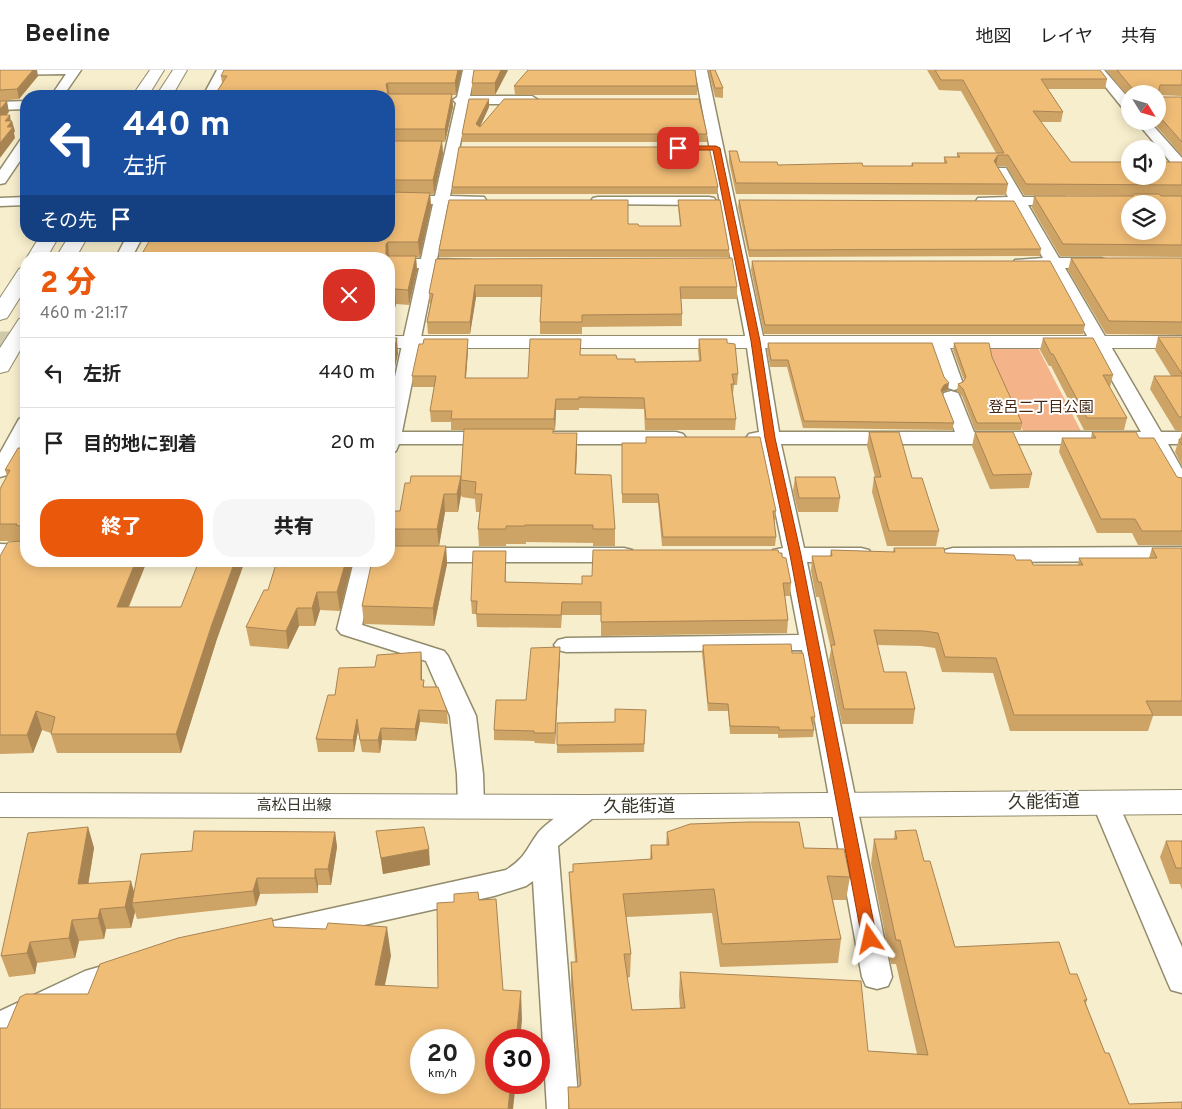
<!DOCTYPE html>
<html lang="ja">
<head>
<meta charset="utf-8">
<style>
  body { margin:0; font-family:Overpass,"Noto Sans JP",sans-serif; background:#f6f6f6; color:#222; height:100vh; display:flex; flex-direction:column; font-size:19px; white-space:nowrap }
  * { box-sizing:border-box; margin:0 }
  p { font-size:16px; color:#767676 }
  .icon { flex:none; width:28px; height:28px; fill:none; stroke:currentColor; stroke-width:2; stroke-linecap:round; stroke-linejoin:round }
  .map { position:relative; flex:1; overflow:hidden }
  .panel { position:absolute; left:20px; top:182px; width:375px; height:315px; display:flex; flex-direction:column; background:#fff; border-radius:20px; box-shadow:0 2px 12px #0003 }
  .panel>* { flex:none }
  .hud { position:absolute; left:20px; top:20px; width:375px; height:152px; border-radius:20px; box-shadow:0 2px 12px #0003; background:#1a4fa0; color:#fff; overflow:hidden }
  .needle { width:32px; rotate:127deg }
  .controls { position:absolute; left:1121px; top:15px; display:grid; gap:10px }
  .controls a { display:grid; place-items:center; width:45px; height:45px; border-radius:50%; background:#fff; box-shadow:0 2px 12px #0003; font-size:25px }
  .speed { position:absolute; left:410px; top:959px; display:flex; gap:10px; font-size:25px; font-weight:700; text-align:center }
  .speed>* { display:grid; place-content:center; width:65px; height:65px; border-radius:50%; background:#fff; box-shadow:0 2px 12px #0003; line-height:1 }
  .speed small { font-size:12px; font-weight:400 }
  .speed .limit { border:8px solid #d22; background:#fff; color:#111 }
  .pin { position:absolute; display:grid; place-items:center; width:42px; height:42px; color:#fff; margin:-21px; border-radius:10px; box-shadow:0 2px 8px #0006 }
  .me { position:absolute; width:55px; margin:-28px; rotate:349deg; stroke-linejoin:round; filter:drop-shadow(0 0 4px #0008) }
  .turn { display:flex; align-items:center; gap:18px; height:105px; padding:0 20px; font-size:22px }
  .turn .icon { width:65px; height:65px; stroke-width:2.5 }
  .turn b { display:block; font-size:35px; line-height:42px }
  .then { display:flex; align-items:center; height:48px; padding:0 20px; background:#0003; gap:10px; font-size:19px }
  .round { display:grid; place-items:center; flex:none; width:52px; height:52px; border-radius:20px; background:#f6f6f6 }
  .head { display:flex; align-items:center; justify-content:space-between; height:85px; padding:0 20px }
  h1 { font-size:30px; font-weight:800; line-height:38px; color:#ea580c }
  .button { display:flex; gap:10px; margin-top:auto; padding:10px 20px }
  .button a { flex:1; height:58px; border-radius:20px; background:#ea580c; color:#fff; font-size:20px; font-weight:800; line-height:58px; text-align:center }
  .button a+a { background:#f6f6f6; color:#222 }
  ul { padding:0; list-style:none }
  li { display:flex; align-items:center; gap:15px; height:70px; padding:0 20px; border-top:1px solid #e0e0e0 }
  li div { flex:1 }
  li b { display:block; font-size:19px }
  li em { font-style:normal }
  header { display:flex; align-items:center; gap:30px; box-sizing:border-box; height:70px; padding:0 25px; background:#fff; border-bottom:1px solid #e0e0e0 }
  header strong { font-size:24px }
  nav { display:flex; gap:28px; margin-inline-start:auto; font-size:18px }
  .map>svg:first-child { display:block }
  .green { fill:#f5b38a }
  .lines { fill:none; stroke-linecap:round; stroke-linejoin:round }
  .secondary-tunnel { stroke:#d1c9ac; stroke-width:21; stroke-dasharray:21 11; stroke-linecap:butt }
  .street-casing { stroke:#928b6c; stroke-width:3 }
  .secondary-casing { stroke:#928b6c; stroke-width:2 }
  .highway-casing { stroke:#928b6c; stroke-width:2 }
  .street { fill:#fff; fill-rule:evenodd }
  .secondary { fill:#fff; fill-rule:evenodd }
  .highway { fill:#fff; fill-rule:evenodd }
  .wall { fill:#cea366 }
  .shaded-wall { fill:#a88453 }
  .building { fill:#f0bd77; stroke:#a88453; fill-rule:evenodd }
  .route { fill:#ea580c; stroke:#983908 }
  .labels { text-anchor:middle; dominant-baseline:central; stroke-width:4; stroke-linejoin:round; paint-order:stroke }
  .park-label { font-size:15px; fill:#442713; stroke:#fff }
  .street-label { font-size:15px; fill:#393629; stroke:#fff }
  .near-street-label { font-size:18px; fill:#393629; stroke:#fff }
</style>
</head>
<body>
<header>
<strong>Beeline</strong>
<nav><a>地図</a><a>レイヤ</a><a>共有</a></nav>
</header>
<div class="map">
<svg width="1182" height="1039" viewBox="0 0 1182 1039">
  <rect width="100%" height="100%" fill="#f7eecd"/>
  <path class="green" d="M986 278H1038L1082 363H1024Z"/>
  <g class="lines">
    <path class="secondary-tunnel" d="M0 272H26"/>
    <g class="street-casing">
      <g id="street">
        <path d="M0 0H81L63 26H51L66 4 0 5Z"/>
        <path d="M217 0H229L215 26H203Z"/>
        <path d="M463 0H475L470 26H532L538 30 532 34H468L450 126 484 127 486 130 484 133 448 134 437 189 472 190 474 193 472 196 435 198 402 362H494L501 364 504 368 501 372 494 374H399L396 381 389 383V334L419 198 389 199V189H421L433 134H389V126H435L456 33 453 30 457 27Z"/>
        <path d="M695 0H707L764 271 779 362H955L942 327 944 323 951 321 958 323 960 327 974 362H1141L1049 198 1015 196 1013 193 1015 190 1043 188 1013 135 978 134 976 131 978 128 1008 127 994 101 996 98H1006L1023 127H1064L1069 128 1071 131 1069 134 1064 135H1028L1059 188H1101L1107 190 1109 193 1107 196 1101 198H1065L1161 362H1182V374H1168L1182 399V422L1175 420 1148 374H781L804 478H861L869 480 872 485 869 490 861 492H807L892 907 888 916 877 919 866 916 862 907 802 580 566 582 558 580 554 575 558 570 566 568 799 565 785 492 773 490 770 485 773 480 783 478 761 374 749 372 746 368 749 364 759 362 746 271Z"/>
        <path d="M1092 0H1104L1130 30V42L1125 41Z"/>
        <path d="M26 31V39L0 40V32Z"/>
        <path d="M1136 51H1149L1182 88V101L1177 100Z"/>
        <path d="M26 68V82L5 113 0 114V100L21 69Z"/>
        <path d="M26 127V135L0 136V128Z"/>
        <path d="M598 127H709L714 128 716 131 714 134 709 135 593 134 591 131 593 128Z"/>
        <path d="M127 166H143L131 189H115Z"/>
        <path d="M939 267 945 268 948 272 963 314 960 318 954 320 948 318 945 314 930 272 933 268Z"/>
        <path d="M26 347V371L7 405 0 407V383L19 349Z"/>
        <path d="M548 362H676L683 364 686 368 683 372 676 374H548L541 372 538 368 541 364Z"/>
        <path d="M0 474 26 475V487L0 488Z"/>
        <path d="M1182 477V491L953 492 945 490 942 485 945 480 953 478Z"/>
        <path d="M389 478H624L632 480 635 485 632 490 624 492H389Z"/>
        <path d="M354 491H376L362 555 444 581 448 586 476 646 483 704 484 736 480 743 471 746 462 743 458 736 457 704 450 646 426 591 341 564 337 559Z"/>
        <path d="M1105 723 1114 726 1118 733 1182 877V923L1171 920 1167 911 1092 733 1096 726Z"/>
        <path d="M589 727 598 730 602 737 598 744 558 776 579 1039H547L533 811 526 816 494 826 270 876 260 872 255 864 260 856 270 852 506 800C526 787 525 781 538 763 546 753 577 731 589 727Z"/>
        <path d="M123 890 134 893 138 902 134 911 105 920 0 968V941L85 901Z"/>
      </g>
    </g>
    <g class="secondary-casing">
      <g id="secondary">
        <rect x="389" y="266" width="793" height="12"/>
        <path d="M1182 720V744L589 749 0 747V723L589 725Z"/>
      </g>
    </g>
    <g class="highway-casing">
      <g id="highway">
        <path d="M150 0H164L148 26H132Z"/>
        <path d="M173 0H187L172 26H156Z"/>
        <path d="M40 166H59L46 189H26Z"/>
        <path d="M69 166H88L75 189H55Z"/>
        <path d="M26 197V218L7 248 0 250V228L19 199Z"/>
        <path d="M26 247V270L8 301 0 303V278L19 249Z"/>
      </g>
    </g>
    <use href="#street" class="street"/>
    <use href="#secondary" class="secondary"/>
    <use href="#highway" class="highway"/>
  </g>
  <g class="wall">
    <path d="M0 0 38 6 19 29 0 31Z"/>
    <path d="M462 0 456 25H452L453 37 445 72H442L443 84 434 124H430L431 137 420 187H416L417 201 409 235 396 234 389 260V189L148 172V168L389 166V26L222 13 221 6Z"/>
    <path d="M474 0H508L495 25H472V13Z"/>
    <path d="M708 0H715L723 18V28L715 27Z"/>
    <path d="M927 0H1100L1107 9 1105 19H1048L1063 42 1061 52H1041L1071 92H1182V126H1160H1182V187L1060 186 1032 138 1034 126H1133L1024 125 1006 96H997L1008 114 1006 125 736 124 729 92V81L740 92 778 95 863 96H911L912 93H944V87H957V83H996L961 21 939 20Z"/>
    <path d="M1106 0H1182V26L1159 25 1160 27H1182V86L1152 51H1158V24H1130V29Z"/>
    <path d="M514 16H697V25H515Z"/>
    <path d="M489 37 480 57 707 64V72H462V64Z"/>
    <rect x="452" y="117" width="266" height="7"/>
    <path d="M678 130 729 180V187H439V180L628 154 639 156H680L678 137Z"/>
    <path d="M739 130 1041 179 1040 186 749 187 738 137Z"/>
    <path d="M1071 188H1182V265L1106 264 1068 200Z"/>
    <path d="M436 189 737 217V229H681L682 244V256L582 257V264H540V252L542 227H476L470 264H428L427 252 430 235 429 223Z"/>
    <path d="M752 191 1085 255 1083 264H764L751 200Z"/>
    <path d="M1158 267H1182V362L1175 360 1150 319 1154 306H1171L1155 280Z"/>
    <path d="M1043 268 1113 305 1110 317H1109L1127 348 1124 360H1084L1051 296H1049L1040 280Z"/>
    <path d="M699 269 727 273 738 304 737 315H734L733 324 736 349 735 360H645L644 339 579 338V340H556L555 360H553V363H577V380L576 404 615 459V476H593V473L526 472V474H506V476H479L478 459 480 442H476L475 429 462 427 461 425 458 442H445L439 476H446L447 494 434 556 364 554 362 536 389 491V441H400L410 413 461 406 464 360H451V352H431L430 341 434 317H413L412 306 468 280 466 308H528L581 285 617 289 635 292 699 291 698 280Z"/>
    <path d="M768 273 948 320 942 322 954 353 952 360 803 358 787 297H770L767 280Z"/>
    <path d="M954 273 992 287 1022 353 1021 360H975L962 326 957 321 958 314 963 312 964 310 953 280Z"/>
    <path d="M869 362 912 408 939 461 936 476H887L872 422 874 407H875L867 376Z"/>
    <path d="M975 362 1032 404 1029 418 990 419 972 376Z"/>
    <path d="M1092 362 1139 368 1177 407 1182 408V475H1138L1132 463H1097L1059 382 1062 368H1091Z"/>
    <path d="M1182 362V396L1175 382 1179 369H1180Z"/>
    <path d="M622 373 776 441 775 450H774L776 467 775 476H662L658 433H622Z"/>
    <path d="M26 378V491H147L129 537 216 572 181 683H57L51 664V663L42 660 33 683 0 684V486L13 471H0V419L7 406 5 400Z"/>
    <path d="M795 407 840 428 838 442H798L793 421Z"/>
    <path d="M894 478 1016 490 1033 495H1078L1079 488H1149L1152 478H1182V646H1153L1148 661H1010L993 603 942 602 935 578 921 576 877 575 884 602 915 639 913 654H842L829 590 831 579 819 527H816L811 501 812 486H830L831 480 893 482Z"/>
    <path d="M506 481V512L582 514 592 506 779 483 782 487 791 513 790 526H785L788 550 787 563 601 566V545H562L561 558 477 557 476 544H472L471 531Z"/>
    <path d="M277 491H353L340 541 320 540 315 556H299L288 579 250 576 246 557 268 520Z"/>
    <path d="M703 575 792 583 815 647 814 655H813L814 660 813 667 778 668V664H730L728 641H708L702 583Z"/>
    <path d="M560 577V587L555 674 535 673 534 671 494 670V660L526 630Z"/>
    <path d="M421 582 422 610H424V617L447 641 448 654 420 652 416 671 382 670 380 683 362 682 358 661 354 682H318L316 669 335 625 375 597Z"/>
    <path d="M646 640 644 682 557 683V653L615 652Z"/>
    <path d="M88 757 94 778 88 814 134 822 192 781 335 762 337 777 331 815H318V823L260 824 256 836 137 849 135 842 131 858 106 859 104 869 79 871 75 888 37 893 35 904 9 907 1 886Z"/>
    <path d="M376 761 430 795 383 804Z"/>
    <path d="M895 761 924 791 955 877 1070 904 1087 930 1086 934 1105 983 1129 1034 1182 1039H568V1017H579L571 916V892H575L570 826 569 802 650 789 651 775H666L667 762 804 778 850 807 846 830H833L841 869 838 893 720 897 712 843 626 847 631 884 630 907 627 908 632 940 680 938 679 925 680 902 868 981 917 984 896 894H891L871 793 874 769H894Z"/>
    <path d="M1166 771H1182V820L1180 814H1170L1160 787Z"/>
  </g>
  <g class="shaded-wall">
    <path d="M33 0H37L38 6 19 29 17 19Z"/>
    <path d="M458 0H462L456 25 455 13Z"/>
    <path d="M501 0H508L495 25V13Z"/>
    <path d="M388 13 389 25 388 26 386 14Z"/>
    <path d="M452 24 453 37 445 72V59Z"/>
    <path d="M489 29V37L477 63 476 54Z"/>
    <path d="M7 31 9 42 0 53V39Z"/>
    <path d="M10 45 11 52 12 51 15 61 14 63 15 68 0 88V73L5 51Z"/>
    <path d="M442 71 443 84 434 124 433 110Z"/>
    <path d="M998 85 996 96 994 91Z"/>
    <path d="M430 123 431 137 420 187 418 172Z"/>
    <path d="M388 172 389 187 386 189V174Z"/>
    <path d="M416 186 417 201 409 235 408 220Z"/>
    <path d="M475 215 476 227 470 264V252Z"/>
    <path d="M395 219 396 234 389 260V240Z"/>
    <path d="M397 268 398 284 389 324V303Z"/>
    <path d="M468 269V280L465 319V308Z"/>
    <path d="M949 313 948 320 942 322 941 320 944 315Z"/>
    <path d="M556 329V340L555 360 554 349Z"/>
    <path d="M577 363V380L575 421V404Z"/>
    <path d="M461 406V425L458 442 457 424Z"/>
    <path d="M444 424 445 442 439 476 437 459Z"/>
    <path d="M446 476 447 494 434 556 433 538Z"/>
    <path d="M136 491H147L121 555 117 537Z"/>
    <path d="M235 491H245L216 572 181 683 176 664 212 554Z"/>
    <path d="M346 491H353L340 541 337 522Z"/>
    <path d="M317 522 320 540 315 556 312 538Z"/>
    <path d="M297 538 299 556 288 579 286 561Z"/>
    <path d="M560 577V587L555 674V663Z"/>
    <path d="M421 582 422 595V622L421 610Z"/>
    <path d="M419 640 420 652 416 671 415 659Z"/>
    <path d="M36 641 42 660 33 683 27 665Z"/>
    <path d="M357 649 358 661 354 682 353 670Z"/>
    <path d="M381 658 382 670 380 683 378 670Z"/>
    <path d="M88 757 94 778 85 835 78 814Z"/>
    <path d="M335 762 337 777 331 815 328 799Z"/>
    <path d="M429 779 430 795 383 804 381 788Z"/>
    <path d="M315 799 318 815V823L315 808Z"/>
    <path d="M257 808 260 824 256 836 253 821Z"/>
    <path d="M131 811 137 832 132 833 135 842 131 858 125 837Z"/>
    <path d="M100 839 106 859 104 869 98 848Z"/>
    <path d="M72 850 79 871 75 888 69 868Z"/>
    <path d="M387 857 391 886 379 944 375 915Z"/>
    <path d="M30 872 37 893 35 904 27 883Z"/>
    <path d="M521 921 522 950 520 970H516Z"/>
    <path d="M511 1012H516L513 1039H508Z"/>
  </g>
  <g class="building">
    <path d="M0 0H33L17 19 0 20Z"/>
    <path d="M224 0H458L455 13H388L386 14 388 24H452L445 59H389V26H214L227 6H221Z"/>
    <path d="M474 0H501L495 13H472Z"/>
    <path d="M528 0H695L697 16H514Z"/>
    <path d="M710 0H715L723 18H715Z"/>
    <path d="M935 0H1100L1107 9H1041L1063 42 1033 41 1071 92H1130V106H1158V92H1182V115L1026 114 1008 85H998L994 91 1008 114 736 113 729 81H737L740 92H777L778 95 862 93 863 96H913L912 93H947L944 87H960L957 83H1004L963 10H941Z"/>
    <path d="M1117 0H1182V15H1160L1158 25 1160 27H1182V72L1158 45V24H1137Z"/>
    <path d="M469 29H489L476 54 480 57 504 29H699L707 64H462Z"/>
    <path d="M0 31H7L0 39Z"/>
    <path d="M0 45H10L5 51H12L7 57H13L0 73Z"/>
    <path d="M389 71H442L433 110H389Z"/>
    <path d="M459 77H709L718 117H452Z"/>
    <path d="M389 122 430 123 418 172H388L386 174V184L388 186H416L408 220 395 219 389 240V189H139L151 168H148V166H389Z"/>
    <path d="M1134 124H1159L1161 126H1182V175L1063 174 1034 126H1133ZM1130 134H1158V161H1130Z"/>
    <path d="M449 130H628V154H638L639 156H681L678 130H720L729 180H439Z"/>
    <path d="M739 130 1014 131 1041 179 749 180Z"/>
    <path d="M732 188 737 217H680L682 244 582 245V252H540L542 215H475L470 252H427L433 224 429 223 436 189Z"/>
    <path d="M1071 188H1182V252L1109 251Z"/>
    <path d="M752 191H1050L1085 255H765Z"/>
    <path d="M1158 267H1182V304Z"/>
    <path d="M389 268H397L389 303Z"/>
    <path d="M1043 268H1093L1113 305H1103L1127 348H1087L1053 284H1051Z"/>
    <path d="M424 269H468L465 308H528L530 269H581L580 285H616L617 289H635V292L701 291 699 269H727V273L735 274 738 304H732L734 314H731L736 349H646L644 328 579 327V329H556L554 349H451L452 341H430L436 306H412L419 274H423Z"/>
    <path d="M768 273H932L944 307 949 313 944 315 941 320 954 353 804 351 788 290H771Z"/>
    <path d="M954 273H989L992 287 1022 353H977L963 319 958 314 963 312 966 307Z"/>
    <path d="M1154 306H1182V347H1179Z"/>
    <path d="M464 359H553V363H577L575 404 611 405 615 459H593V455H525V456H506V459H478L482 424H475L476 412 461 410V406L457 424H444L437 459H389V441H400L405 413H410L411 406H461Z"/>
    <path d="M869 362H899L912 408H922L939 461H889L874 407H881Z"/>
    <path d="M975 362H1013L1032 404 993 405Z"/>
    <path d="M1092 362H1136L1139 368H1154L1177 407 1182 408V461H1142L1135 449H1101L1062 368H1096Z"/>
    <path d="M646 367H760L776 441H773L776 467H663L658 424H622V373H646Z"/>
    <path d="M1179 369H1182V375Z"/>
    <path d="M18 378H26V491H136L117 537H181L199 491H235L212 554 176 664H51L55 647 36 641 27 665H0V486L8 472 22 471 23 457 16 455 17 454H0V419L10 400H5Z"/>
    <path d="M795 407H835L840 428H799Z"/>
    <path d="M389 476H446L433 538 362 536 372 491H389Z"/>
    <path d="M894 478H944L945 483 1014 485 1016 490H1031L1033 495H1083L1079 488H1157L1152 478H1182V631H1146L1153 645H1014L996 588 945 587 938 563 924 561 874 560 884 602H906L915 639H844L831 575H835L821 512H818L812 486H832L831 480 895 482Z"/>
    <path d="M593 480H778L779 483H782V487L786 488 791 513H783L788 550 601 552V532H562L561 545 476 544 477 531H471L473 481H506L505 512 582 514V506H592Z"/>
    <path d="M277 491H346L337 522H317L312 538H297L286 561 246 557 264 520H268Z"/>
    <path d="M791 574 792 583H803L815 647H811L814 660H779V657L730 656 728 634 708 633 703 575Z"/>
    <path d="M560 577 555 663H534V661L494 660 496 630H526L531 578Z"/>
    <path d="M421 582V610H424L423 617H438L447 641 419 640 415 659 381 658 378 670H360L357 649 353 670 316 669 328 625H335L339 598 375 597 377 585Z"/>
    <path d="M615 639 646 640 644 674 557 675V653L615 652Z"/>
    <path d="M749 752H799L804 778 844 779 850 807 827 806 841 869 722 874 714 819 623 824 631 884H624L632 940 685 938 680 902 861 911 868 981 928 985 900 870H896L874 769H897L895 761 916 760 924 791H930L955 877 1059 872 1070 904H1077L1087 930H1084L1105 983H1109L1129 1034 1182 1032V1039H569L568 1017H579L581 1015 571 892H577L569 802H573V794L652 789 651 775H669L667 762 690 754Z"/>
    <path d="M88 757 78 814 131 811 125 837 100 839 98 848 72 850 69 868 30 872 27 883 1 886 28 763Z"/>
    <path d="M424 757 429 779 381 788 376 761Z"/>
    <path d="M194 761 335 762 328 799H315V808H257L253 821 132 833 141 784 192 781Z"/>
    <path d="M1166 771H1182V798H1176Z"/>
    <path d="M478 822 479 830 496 829 503 920 521 921 516 970H496V1012H511L508 1039H0V958H7L20 927 26 924H88L100 894 178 868 272 848 274 857 326 859 328 853 387 857 375 915 438 918 437 833 454 832V824ZM421 970H464V1012H421Z"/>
  </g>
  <path class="route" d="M678 76H716L720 78 760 271 775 368 801 485 877 869 875 873 870 875 864 873 862 869 790 485 765 368 751 271 713 80H676L675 78Z"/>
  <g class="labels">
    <g class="park-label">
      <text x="1041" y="338">登呂二丁目公園</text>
    </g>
    <g class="street-label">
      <text x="294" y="736">高松日出線</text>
    </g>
    <g class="near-street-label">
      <text transform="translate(1044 733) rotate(-1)">久能街道</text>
      <text x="639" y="737">久能街道</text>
    </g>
  </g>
</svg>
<div class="controls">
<a><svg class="needle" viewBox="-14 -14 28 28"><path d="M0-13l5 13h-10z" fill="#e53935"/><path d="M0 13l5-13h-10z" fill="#767676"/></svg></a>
<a><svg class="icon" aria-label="sound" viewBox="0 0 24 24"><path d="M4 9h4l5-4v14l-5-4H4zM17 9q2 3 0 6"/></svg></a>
<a><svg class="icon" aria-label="layers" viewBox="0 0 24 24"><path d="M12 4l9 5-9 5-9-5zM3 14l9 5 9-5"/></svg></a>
</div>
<div class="speed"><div>20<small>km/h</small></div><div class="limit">30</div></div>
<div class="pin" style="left:678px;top:78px;background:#d93025"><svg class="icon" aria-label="arrive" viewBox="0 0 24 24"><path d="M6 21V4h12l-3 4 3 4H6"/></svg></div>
<svg class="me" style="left:870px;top:869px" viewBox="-20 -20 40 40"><path d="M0-17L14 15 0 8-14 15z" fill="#ea580c" stroke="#fff" stroke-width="4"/></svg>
<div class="hud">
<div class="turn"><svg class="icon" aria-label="left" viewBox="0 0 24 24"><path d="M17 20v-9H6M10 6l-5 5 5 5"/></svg><div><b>440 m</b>左折</div></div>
<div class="then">その先<svg class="icon" aria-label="arrive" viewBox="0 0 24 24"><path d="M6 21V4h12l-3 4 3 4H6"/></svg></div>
</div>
<section class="panel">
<div class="head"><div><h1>2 分</h1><p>460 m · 21:17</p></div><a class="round" style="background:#d93025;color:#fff"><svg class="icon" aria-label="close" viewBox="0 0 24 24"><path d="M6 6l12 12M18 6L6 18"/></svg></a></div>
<ul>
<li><svg class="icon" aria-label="left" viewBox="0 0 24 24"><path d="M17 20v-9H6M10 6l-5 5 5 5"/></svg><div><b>左折</b></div><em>440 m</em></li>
<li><svg class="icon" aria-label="arrive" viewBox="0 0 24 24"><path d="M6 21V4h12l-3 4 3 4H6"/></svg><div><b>目的地に到着</b></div><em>20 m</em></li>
</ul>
<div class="button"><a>終了</a><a>共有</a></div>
</section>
</div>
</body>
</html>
